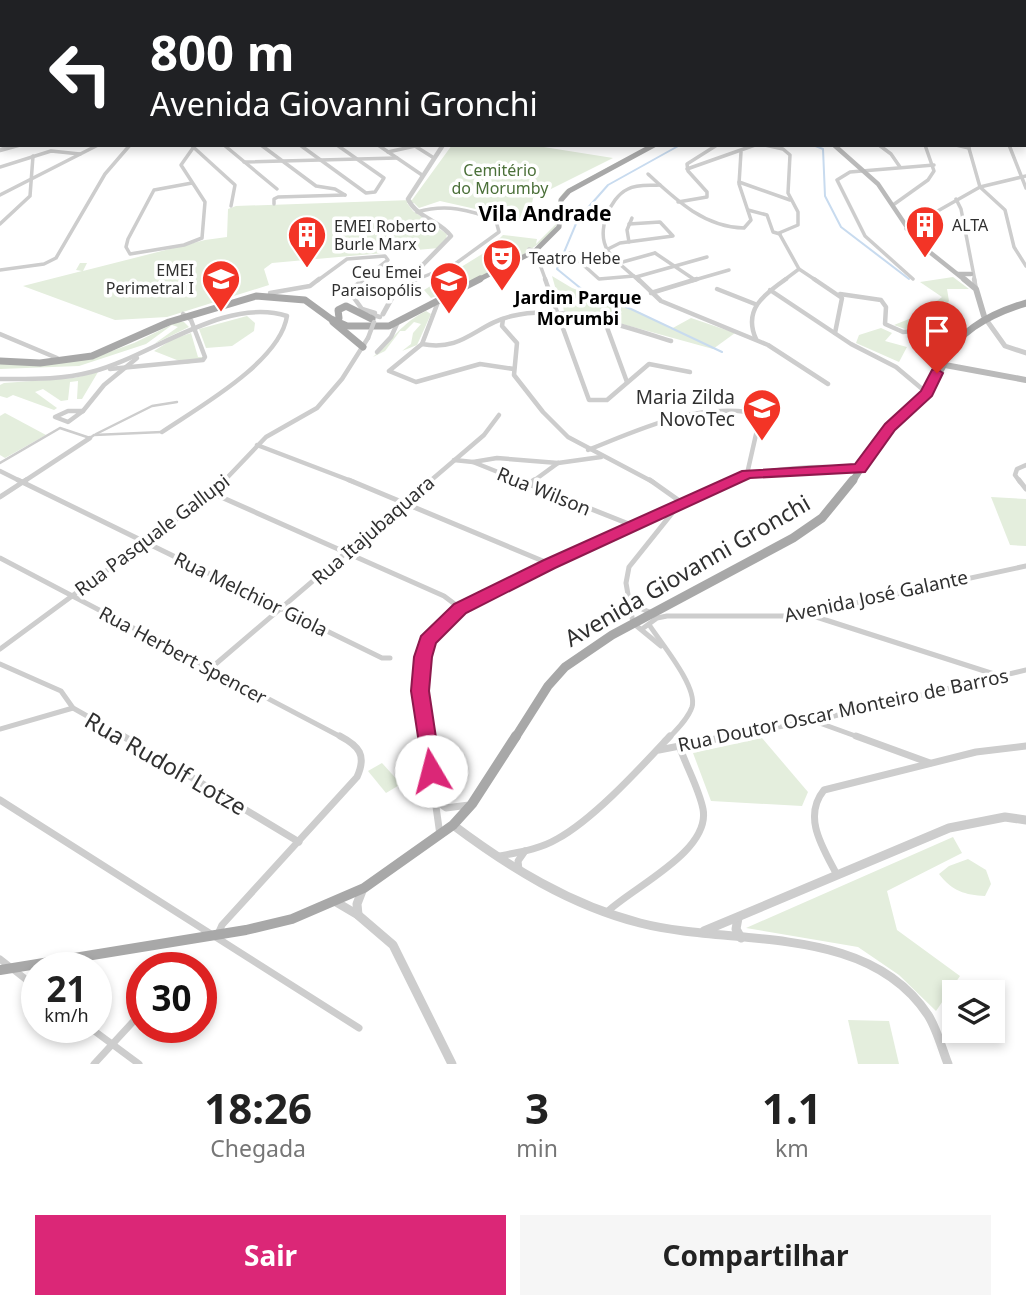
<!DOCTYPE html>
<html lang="pt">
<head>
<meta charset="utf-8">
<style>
  body { margin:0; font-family:"Noto Sans",sans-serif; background:#f6f6f6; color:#222; height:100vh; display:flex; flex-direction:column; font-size:26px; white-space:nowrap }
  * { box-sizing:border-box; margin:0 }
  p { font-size:23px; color:#767676 }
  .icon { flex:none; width:38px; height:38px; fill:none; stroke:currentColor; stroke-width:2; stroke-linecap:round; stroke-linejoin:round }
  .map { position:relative; height:1064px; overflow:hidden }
  .details { display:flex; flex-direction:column; background:#fff; flex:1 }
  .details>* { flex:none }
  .top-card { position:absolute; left:0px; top:0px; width:1027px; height:147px; box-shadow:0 4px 10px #0003; background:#202124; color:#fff; overflow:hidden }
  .tools { position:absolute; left:942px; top:980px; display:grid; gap:14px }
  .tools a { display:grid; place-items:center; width:63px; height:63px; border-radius:0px; background:#fff; box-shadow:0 4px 10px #0003; font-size:35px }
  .speed { position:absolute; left:21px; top:952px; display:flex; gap:14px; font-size:35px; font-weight:700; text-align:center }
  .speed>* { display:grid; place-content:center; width:91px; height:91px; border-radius:50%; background:#fff; box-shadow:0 4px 10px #0003; line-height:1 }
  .speed small { font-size:18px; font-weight:400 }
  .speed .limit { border:10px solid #d22; background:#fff; color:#111 }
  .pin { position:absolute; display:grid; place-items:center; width:60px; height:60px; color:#fff; margin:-72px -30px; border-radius:50% 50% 50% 0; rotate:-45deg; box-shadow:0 0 7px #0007 }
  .pin .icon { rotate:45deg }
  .me { position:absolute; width:77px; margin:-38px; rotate:352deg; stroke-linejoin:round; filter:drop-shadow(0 0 5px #0008) }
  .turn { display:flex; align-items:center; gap:24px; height:147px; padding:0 35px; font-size:32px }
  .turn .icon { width:91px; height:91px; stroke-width:2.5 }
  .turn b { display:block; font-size:49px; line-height:60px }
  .eta { display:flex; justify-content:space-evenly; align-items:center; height:119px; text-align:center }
  .eta b { font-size:42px; font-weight:700; line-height:49px }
  .action { display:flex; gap:14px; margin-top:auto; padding:14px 35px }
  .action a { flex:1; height:80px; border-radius:0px; background:#db2777; color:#fff; font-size:28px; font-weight:700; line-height:80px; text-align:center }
  .action a+a { background:#f6f6f6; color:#222 }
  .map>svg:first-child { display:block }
  .green { fill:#e4eedd }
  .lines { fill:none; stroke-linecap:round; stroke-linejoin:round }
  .stream { stroke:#c8dbef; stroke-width:2 }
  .secondary-tunnel { stroke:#d6d6d6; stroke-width:3.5; stroke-dasharray:3.5 2; stroke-linecap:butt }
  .pedestrian { stroke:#cdcdcd; stroke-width:2.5 }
  .minor-far4 { stroke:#cdcdcd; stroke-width:2.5 }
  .minor-far3 { stroke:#cdcdcd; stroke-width:3.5 }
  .minor-far2 { stroke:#cdcdcd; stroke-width:4.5 }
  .minor-far1 { stroke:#cdcdcd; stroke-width:5 }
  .minor { stroke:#cdcdcd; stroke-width:7 }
  .tertiary-far3 { stroke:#cdcdcd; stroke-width:3.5 }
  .tertiary-far2 { stroke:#cdcdcd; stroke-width:4.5 }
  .tertiary-far1 { stroke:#cdcdcd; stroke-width:5 }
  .tertiary { stroke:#cdcdcd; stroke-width:9 }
  .secondary-far2 { stroke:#bababa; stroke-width:3.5 }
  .secondary-far1 { stroke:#bababa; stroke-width:4.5 }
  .secondary { stroke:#bababa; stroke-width:6 }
  .primary-far3 { stroke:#a8a8a8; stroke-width:5 }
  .primary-far2 { stroke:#a8a8a8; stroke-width:7 }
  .primary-far1 { stroke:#a8a8a8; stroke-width:9 }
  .primary { stroke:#a8a8a8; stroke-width:10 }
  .trunk { fill:#a0a0a0; fill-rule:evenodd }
  .motorway { fill:#979797; fill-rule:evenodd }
  .rail { stroke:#858585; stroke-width:2; stroke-dasharray:3.5 2.5; stroke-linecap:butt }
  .minor-bridge { stroke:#cdcdcd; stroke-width:4.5 }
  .route { fill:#db2777; stroke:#8e194d; stroke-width:2 }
  .labels { text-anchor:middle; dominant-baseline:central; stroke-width:7; stroke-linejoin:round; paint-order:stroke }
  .far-park-label { font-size:16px; fill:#4b7039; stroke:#fff }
  .far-poi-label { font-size:16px; fill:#303030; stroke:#fff; text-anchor:start }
  .far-neighbourhood-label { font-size:18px; font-weight:bold; fill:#000; stroke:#fff }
  .poi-label { font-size:19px; fill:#303030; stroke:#fff; text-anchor:end }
  .street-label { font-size:19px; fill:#303030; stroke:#fff }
  .far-district-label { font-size:21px; font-weight:bold; fill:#000; stroke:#fff }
  .near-street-label { font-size:23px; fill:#303030; stroke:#fff }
</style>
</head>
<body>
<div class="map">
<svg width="1026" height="1064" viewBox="0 0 1026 1064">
  <rect width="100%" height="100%" fill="#fff"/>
  <g class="green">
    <path d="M452 145H531L613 158 533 198 529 221 440 201 419 208 414 203H407L413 211 447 234 446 240 439 248 272 263 264 269 269 285 167 317 115 320 23 286 82 271 76 270 80 263H87L83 271 205 240 227 237 228 209 236 206 412 200Z"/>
    <path d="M627 157 560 198C556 207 561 216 557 224 541 253 463 288 431 298L424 290 487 251 503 235 537 239 536 244 558 222C557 207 555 201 566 190Z"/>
    <path d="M552 276 572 288 639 312 671 329 691 318 735 333 713 349 604 319 564 312 563 306 587 305 565 292 556 290Z"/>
    <path d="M953 277 969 289H947L949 301 941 311 948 314 928 318 933 326 905 329 894 325 919 315 942 297 920 282Z"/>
    <path d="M426 311 431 314 417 345 402 351 411 344 413 333 421 324 414 322 405 331H400L385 351 373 357C391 341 403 322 426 311Z"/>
    <path d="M247 316 255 323 254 331 232 346 206 348 199 329Z"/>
    <path d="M177 322H184L189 327 154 344 178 327 172 325 146 344 79 366 0 369V363L98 356 134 343Z"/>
    <path d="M881 328 892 333 885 341 907 347 899 362 856 343 859 335Z"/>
    <path d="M191 333 198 357H203L202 360 187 364 154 351 173 339Z"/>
    <path d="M98 372 82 399H77L78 381 70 382 68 400 61 401 43 389 35 392 57 408 54 410 13 395 7 398 0 396V385L4 383 74 378Z"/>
    <path d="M5 413 46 435 5 458 0 455V416Z"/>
    <path d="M991 497 1026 499V546L1010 545Z"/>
    <path d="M762 738 808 792 802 806 711 801 693 753Z"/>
    <path d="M382 763 401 784 386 793 368 771Z"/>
    <path d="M953 837 962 853 887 891 897 930 960 976 936 1011 899 975 858 947 746 928Z"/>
    <path d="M968 859 986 870 991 884 985 896C965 895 952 891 939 874L949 866Z"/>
    <path d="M848 1020 889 1021 899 1064H858Z"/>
  </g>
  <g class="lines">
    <g class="stream">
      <path d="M680 145 608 185 578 219 557 269 584 291 631 309 722 352"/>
      <path d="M813 145 823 149 825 196 841 227 909 279"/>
    </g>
    <path class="secondary-tunnel" d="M0 1 6 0"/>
    <g class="pedestrian">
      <path d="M96 434 152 406 177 402"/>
      <path d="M0 463 60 428 90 438 94 435 162 432"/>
    </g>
    <g class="minor-far4">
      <path d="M1001 0H1017"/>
      <path d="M116 2 128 0"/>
      <path d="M195 2 209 0"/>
    </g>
    <g class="minor-far3">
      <path d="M191 145 235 185 231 206"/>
      <path d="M224 145 277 189"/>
      <path d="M261 145 316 186 335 189 345 195"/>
      <path d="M300 145 366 193 375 192 384 178 337 145"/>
      <path d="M378 145 422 175"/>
      <path d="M765 145 783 149 790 155 788 193 798 212V225L779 233 799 269 783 281"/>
      <path d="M879 145 891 154 900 167"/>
      <path d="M956 145 969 148"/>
      <path d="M968 145 980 187 1005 210 1014 247 1026 266"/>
      <path d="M1009 145 1026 188"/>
      <path d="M388 152 415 146 434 158"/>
      <path d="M244 162 397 158"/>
      <path d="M0 167 51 151 80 154"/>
      <path d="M687 169 755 145"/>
      <path d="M648 174C676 200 704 227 744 228L751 220 739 184 741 152"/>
      <path d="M739 182 790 200"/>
      <path d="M192 183 154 190 128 239 126 247 130 254 184 245 202 238 205 202 181 165 193 148"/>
      <path d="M0 195 98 145"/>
      <path d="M956 199 961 209 975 281"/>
      <path d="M678 202 707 197V192L688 171 687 164 717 145"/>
      <path d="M274 204V199L278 197 345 195"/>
      <path d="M893 205 928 180 934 171 925 145"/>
      <path d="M748 210 767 215 773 232 780 234"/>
      <path d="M0 224 30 196 33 156"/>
      <path d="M906 229 980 187 1026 176"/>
      <path d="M629 242 627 230 632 218"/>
      <path d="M529 249 535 251 546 281"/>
      <path d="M606 250 620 243 673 236 660 222 629 224"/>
      <path d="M570 253 599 279 634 276"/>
      <path d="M655 253 695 280"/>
      <path d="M619 263 655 253"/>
      <path d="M799 269 817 281"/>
      <path d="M0 270 44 264 56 258 105 174 130 145"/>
      <path d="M636 277 707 257"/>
      <path d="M913 279 865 236 837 180 850 172 934 165"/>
      <path d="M317 281 347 259 385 256 388 260 361 281"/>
      <path d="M413 281 455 264 499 232 496 221C470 209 445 204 417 212"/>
      <path d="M639 281C630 272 615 262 608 251 596 232 609 198 628 189 637 184 650 186 660 185"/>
      <path d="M691 281 729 270"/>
    </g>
    <g class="minor-far2">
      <path d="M364 279 349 291 362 309 375 313"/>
      <path d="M545 279 589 400H607L649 364 690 372"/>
      <path d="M638 279 661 301 768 345 828 384"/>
      <path d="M814 279 842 298 835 333"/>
      <path d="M974 279 976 289"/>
      <path d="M403 285 417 279"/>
      <path d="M717 289 755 304"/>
      <path d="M770 290 851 344 896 367 927 393"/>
      <path d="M270 293 310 286 319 279"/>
      <path d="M651 293 697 279"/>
      <path d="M840 294 881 300 886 307 885 324 903 332 936 329 960 335"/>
      <path d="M438 302 422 344C464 352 476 324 512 316 564 304 622 326 671 341"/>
      <path d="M373 315 380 317"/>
      <path d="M503 319 502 326 517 343 514 375 543 412 568 437 653 482"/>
      <path d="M605 322 627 382"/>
      <path d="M0 334 57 358"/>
      <path d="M756 339C743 310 763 295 786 279"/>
      <path d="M422 344 389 371 416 382 480 364 514 369"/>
      <path d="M377 352 391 337 397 324"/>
      <path d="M110 369 203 360 205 357 191 320 183 314"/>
      <path d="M0 379C30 379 61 380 91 372 151 357 224 296 287 316 280 362 199 407 162 432"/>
      <path d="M68 411H83L68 422 55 417Z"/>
      <path d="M83 411 104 385 137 358"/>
      <path d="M257 445 354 482"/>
      <path d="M588 450C641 429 690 405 748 412L757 430 747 474"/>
      <path d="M454 460 473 462 523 482"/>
      <path d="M473 462 497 458 558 463 601 457"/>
      <path d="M0 471 22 482"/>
      <path d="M23 482 90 438"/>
      <path d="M223 482 266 437 317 408 342 379 368 338"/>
      <path d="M429 482 484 435 499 415"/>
      <path d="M532 482 558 463"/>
      <path d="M730 482C762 467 824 465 859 469"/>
      <path d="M1020 482 1015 475 1017 469 1026 465"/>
    </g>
    <g class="minor-far1">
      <path d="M18 480 382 658H390"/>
      <path d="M349 480 550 564"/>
      <path d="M518 480 634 526"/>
      <path d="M650 480 681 502 629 567 626 583 633 623 661 646"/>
      <path d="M1019 480 1026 489"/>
      <path d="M527 485 534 480"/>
      <path d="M212 493 444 596 460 608"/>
      <path d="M0 497 26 480"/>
      <path d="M0 558 343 738"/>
      <path d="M632 605 652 613"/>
      <path d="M807 614 997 675"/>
      <path d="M650 626C661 643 698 687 692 707 688 719 677 729 669 738"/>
      <path d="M642 629 657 618 667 616H795L1026 566"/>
      <path d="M0 649 212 493 225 480"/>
      <path d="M0 664 61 691 73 708 126 738"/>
      <path d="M211 668 431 480"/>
      <path d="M814 721 861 738"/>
      <path d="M0 729 73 708"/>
      <path d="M427 738 420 691 427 641 460 608 734 480"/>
      <path d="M722 738 834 716 1026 670"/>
    </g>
    <g class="minor">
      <path d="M123 736 299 842"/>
      <path d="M426 736 440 835"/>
      <path d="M856 736 930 763"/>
      <path d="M659 750 731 736"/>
      <path d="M0 800 359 1028"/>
      <path d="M435 800 446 808 469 805"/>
      <path d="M500 856C520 852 540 849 557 839 594 819 641 767 670 736"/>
      <path d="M519 870 518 861 525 851"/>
      <path d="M837 875C823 848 802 817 824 790L976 752 1026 746"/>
      <path d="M607 912C633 887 711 851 703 809 699 789 687 768 680 748"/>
      <path d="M218 934 222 925 357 777C367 755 359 746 340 736"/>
      <path d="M0 959 37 988"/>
      <path d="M89 1027 139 1064"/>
      <path d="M94 1064 142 1012"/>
    </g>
    <path class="tertiary-far3" d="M180 0 182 2"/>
    <g class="tertiary-far2">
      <path d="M0 150 18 145"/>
      <path d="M407 281 451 236C439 220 417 218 408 199L443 145"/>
    </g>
    <g class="tertiary-far1">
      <path d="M383 314 394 294 408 279"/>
      <path d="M985 318 1005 346 1026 353"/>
    </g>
    <g class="tertiary">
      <path d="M453 825C509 867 570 905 640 923 733 947 867 922 928 1015 937 1029 942 1049 948 1064"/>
      <path d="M336 902 358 915 393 945 452 1064"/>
      <path d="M358 915 357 904 362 891"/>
      <path d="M738 918 736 929 741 938"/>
      <path d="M704 931 949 828 1005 817 1026 820"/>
    </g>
    <path class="secondary-far2" d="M778 2 783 0"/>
    <g class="secondary-far1">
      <path d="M834 145 878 184 917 242 966 281"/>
      <path d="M958 274H971"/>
    </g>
    <g class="secondary">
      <path d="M964 279 976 289 984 316"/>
      <path d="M945 365 1026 380"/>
    </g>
    <path class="primary-far3" d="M476 281 535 251 559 227 561 200 569 191 654 145"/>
    <g class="primary-far2">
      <path d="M339 318 338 310 346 306 372 319"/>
      <path d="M333 322 363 347"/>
      <path d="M0 361 40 363 92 356 169 322 256 296 305 300 331 319 347 326H389L480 279"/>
      <path d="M937 373 935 369C957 333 986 315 1026 303"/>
      <path d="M852 482C864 464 875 445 889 428 914 398 938 389 950 347"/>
    </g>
    <path class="primary-far1" d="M515 738 548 686 565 667 612 635 793 538 822 518 853 480"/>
    <path class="primary" d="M0 970 246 930 292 919 364 888 453 825 472 804 516 736"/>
    <g class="trunk">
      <path d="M347 0H357L351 2H339Z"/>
      <rect x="0" y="41" width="2" height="3"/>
    </g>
    <g class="motorway">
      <path d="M373 0H385L380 2H366Z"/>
      <path d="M571 0H583L578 2H564Z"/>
      <path d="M602 0H611L607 2H597Z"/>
      <rect x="0" y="45" width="2" height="3"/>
      <rect x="0" y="72" width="2" height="4"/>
    </g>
    <path class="rail" d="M393 2 408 0"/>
    <path class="minor-bridge" d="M368 338 374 322"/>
  </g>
  <path class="route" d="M937 369 943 373 932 396 895 430 865 472 750 478 555 568 466 613 436 643 432 657 429 691 441 771 438 776H424L411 691 414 657 421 636 454 604 544 560 742 471 855 464 885 424 921 391 932 370Z"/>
  <defs>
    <g id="building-pin" transform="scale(2.0125)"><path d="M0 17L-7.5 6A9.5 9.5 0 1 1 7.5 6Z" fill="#f33426" stroke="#fff"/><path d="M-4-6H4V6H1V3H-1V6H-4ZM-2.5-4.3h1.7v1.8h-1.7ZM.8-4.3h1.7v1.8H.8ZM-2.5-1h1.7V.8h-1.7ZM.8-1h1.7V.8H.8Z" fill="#fff"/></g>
    <g id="theatre-pin" transform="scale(2.0125)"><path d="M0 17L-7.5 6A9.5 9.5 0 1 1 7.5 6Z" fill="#f33426" stroke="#fff"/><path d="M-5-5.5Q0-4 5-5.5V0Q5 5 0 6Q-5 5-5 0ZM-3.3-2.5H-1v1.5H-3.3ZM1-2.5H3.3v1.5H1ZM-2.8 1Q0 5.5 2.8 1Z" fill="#fff"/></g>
    <g id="school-pin" transform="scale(2.0125)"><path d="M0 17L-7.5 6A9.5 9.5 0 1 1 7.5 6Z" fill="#f33426" stroke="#fff"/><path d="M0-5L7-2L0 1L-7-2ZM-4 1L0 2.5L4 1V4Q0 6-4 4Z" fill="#fff"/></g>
    <g id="university-pin" transform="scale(2.0125)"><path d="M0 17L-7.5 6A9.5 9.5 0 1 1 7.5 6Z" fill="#f33426" stroke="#fff"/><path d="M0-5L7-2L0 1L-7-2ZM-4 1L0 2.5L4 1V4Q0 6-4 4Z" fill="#fff"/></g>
  </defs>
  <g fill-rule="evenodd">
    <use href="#building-pin" x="925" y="225"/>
    <use href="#building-pin" x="307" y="235"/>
    <use href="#theatre-pin" x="502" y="258"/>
    <use href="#school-pin" x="221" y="279"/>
    <use href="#university-pin" x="449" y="281"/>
    <use href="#university-pin" x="762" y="408"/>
  </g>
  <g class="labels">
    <g class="far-park-label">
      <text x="500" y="170">Cemitério<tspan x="500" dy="18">do Morumby</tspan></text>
    </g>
    <g class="far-poi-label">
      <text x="952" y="225">ALTA</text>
      <text x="334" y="226">EMEI Roberto<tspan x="334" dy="18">Burle Marx</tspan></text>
      <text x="529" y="258">Teatro Hebe</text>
      <text x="194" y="270" text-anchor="end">EMEI<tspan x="194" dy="18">Perimetral I</tspan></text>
      <text x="422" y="272" text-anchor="end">Ceu Emei<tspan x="422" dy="18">Paraisopólis</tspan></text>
    </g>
    <g class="far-neighbourhood-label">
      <text x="578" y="297">Jardim Parque<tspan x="578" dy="21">Morumbi</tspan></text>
    </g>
    <g class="poi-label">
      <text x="735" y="397">Maria Zilda<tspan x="735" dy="22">NovoTec</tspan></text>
    </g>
    <g class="street-label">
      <text transform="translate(544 491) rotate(22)">Rua Wilson</text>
      <text transform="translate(373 530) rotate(-41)">Rua Itajubaquara</text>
      <text transform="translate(152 535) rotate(-37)">Rua Pasquale Gallupi</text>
      <text transform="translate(251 594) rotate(26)">Rua Melchior Giola</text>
      <text transform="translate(876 596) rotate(-12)">Avenida José Galante</text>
      <text transform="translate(183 655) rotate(28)">Rua Herbert Spencer</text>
      <text transform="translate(843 710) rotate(-12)">Rua Doutor Oscar Monteiro de Barros</text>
    </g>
    <g class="far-district-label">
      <text x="545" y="213">Vila Andrade</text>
    </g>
    <g class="near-street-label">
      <text transform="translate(687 570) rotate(-30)">Avenida Giovanni Gronchi</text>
      <text transform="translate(166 763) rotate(30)">Rua Rudolf Lotze</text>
    </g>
  </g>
</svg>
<div class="tools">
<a><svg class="icon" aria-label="layers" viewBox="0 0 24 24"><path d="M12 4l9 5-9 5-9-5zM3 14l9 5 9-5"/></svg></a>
</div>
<div class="speed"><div>21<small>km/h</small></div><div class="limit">30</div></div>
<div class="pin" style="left:937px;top:373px;background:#d93025"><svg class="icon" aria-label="arrive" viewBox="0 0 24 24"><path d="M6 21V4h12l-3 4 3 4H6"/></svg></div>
<svg class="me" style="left:431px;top:771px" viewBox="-20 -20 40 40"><circle r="19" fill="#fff"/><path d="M0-13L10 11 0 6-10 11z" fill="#db2777"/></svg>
<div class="top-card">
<div class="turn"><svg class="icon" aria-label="left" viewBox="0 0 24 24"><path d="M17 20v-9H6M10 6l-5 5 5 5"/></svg><div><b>800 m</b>Avenida Giovanni Gronchi</div></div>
</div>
</div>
<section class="details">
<div class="eta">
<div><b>18:26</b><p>Chegada</p></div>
<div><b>3</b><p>min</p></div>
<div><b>1.1</b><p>km</p></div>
</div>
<div class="action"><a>Sair</a><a>Compartilhar</a></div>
</section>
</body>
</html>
